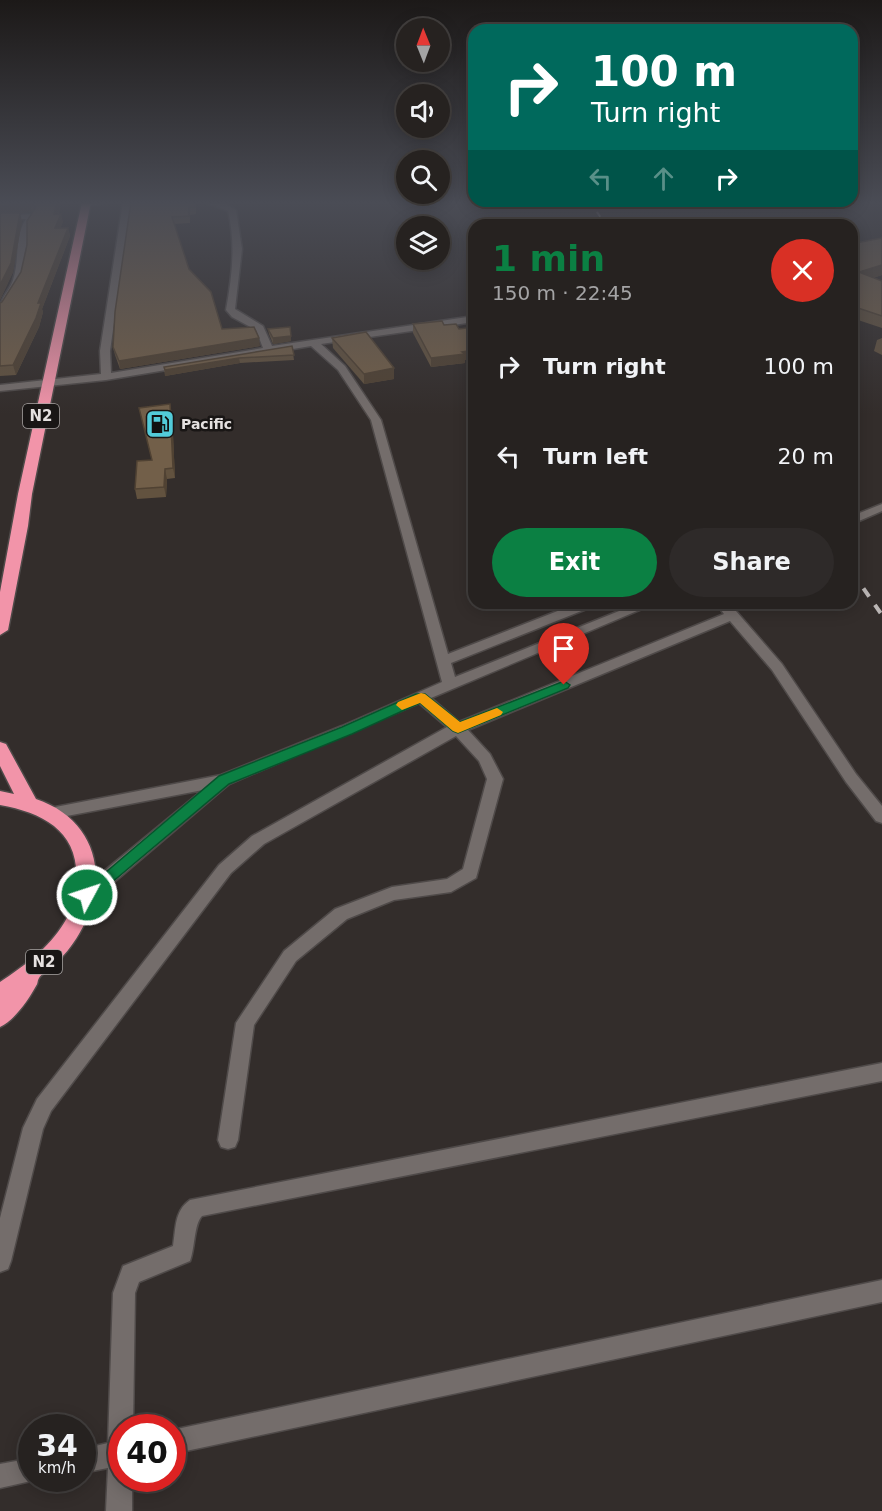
<!DOCTYPE html>
<html lang="en">
<head>
<meta charset="utf-8">
<style>
  body { margin:0; font-family:"DejaVu Sans",sans-serif; background:#2e2a29; color:#f1f3f6; height:100vh; display:flex; flex-direction:column; font-size:22px; white-space:nowrap }
  * { box-sizing:border-box; margin:0 }
  p { font-size:20px; color:#a4a4a5 }
  .icon { flex:none; width:33px; height:33px; fill:none; stroke:currentColor; stroke-width:2; stroke-linecap:round; stroke-linejoin:round }
  .map { position:relative; flex:1; overflow:hidden }
  .sheet { position:absolute; left:468px; top:219px; width:390px; height:390px; display:flex; flex-direction:column; background:#262220; border-radius:18px; box-shadow:0 3px 15px #0003,0 0 0 2px #423f3e }
  .sheet>* { flex:none }
  .banner { position:absolute; left:468px; top:24px; width:390px; height:183px; border-radius:18px; box-shadow:0 3px 15px #0003,0 0 0 2px #423f3e; background:#00695c; color:#fff; overflow:hidden }
  .needle { width:39px; rotate:359deg }
  .tools { position:absolute; left:396px; top:18px; display:grid; gap:12px }
  .tools a { display:grid; place-items:center; width:54px; height:54px; border-radius:50%; background:#262220; box-shadow:0 3px 15px #0003,0 0 0 2px #423f3e; font-size:30px }
  .speed { position:absolute; left:18px; top:1414px; display:flex; gap:12px; font-size:30px; font-weight:700; text-align:center }
  .speed>* { display:grid; place-content:center; width:78px; height:78px; border-radius:50%; background:#262220; box-shadow:0 3px 15px #0003,0 0 0 2px #423f3e; line-height:1 }
  .speed small { font-size:15px; font-weight:400 }
  .speed .limit { border:9px solid #d22; background:#fff; color:#111 }
  .pin { position:absolute; display:grid; place-items:center; width:51px; height:51px; color:#fff; margin:-62px -26px; border-radius:50% 50% 50% 0; rotate:-45deg; box-shadow:0 0 6px #0007 }
  .pin .icon { rotate:45deg }
  .me { position:absolute; width:66px; margin:-33px; rotate:50deg; stroke-linejoin:round; filter:drop-shadow(0 0 4px #0008) }
  .turn { display:flex; align-items:center; gap:21px; height:126px; padding:0 24px; font-size:27px }
  .turn .icon { width:78px; height:78px; stroke-width:2.5 }
  .turn b { display:block; font-size:42px; line-height:51px }
  .lanes { display:flex; align-items:center; height:57px; padding:0 24px; background:#0003; justify-content:center; gap:30px; direction:ltr }
  .lanes .off { opacity:.35 }
  .round { display:grid; place-items:center; flex:none; width:63px; height:63px; border-radius:32px; background:#2e2a29 }
  .headline { display:flex; align-items:center; justify-content:space-between; height:102px; padding:0 24px }
  h1 { font-size:36px; font-weight:700; line-height:45px; color:#0b8043 }
  .action { display:flex; gap:12px; margin-top:auto; padding:12px 24px }
  .action a { flex:1; height:69px; border-radius:36px; background:#0b8043; color:#fff; font-size:24px; font-weight:700; line-height:69px; text-align:center }
  .action a+a { background:#2e2a29; color:#f1f3f6 }
  ul { padding:0; list-style:none }
  li { display:flex; align-items:center; gap:18px; height:90px; padding:0 24px }
  li div { flex:1 }
  li b { display:block; font-size:22px }
  li em { font-style:normal }
  .map>svg:first-child { display:block }
  .lines { fill:none; stroke-linecap:round; stroke-linejoin:round }
  .minor-casing { stroke:#4f4a49; stroke-width:3 }
  .highway-casing { stroke:#4f4a49; stroke-width:3 }
  .minor { fill:#746d6b; fill-rule:evenodd }
  .highway { fill:#f294a9; fill-rule:evenodd }
  .rail-far1 { stroke:#bbb6b5; stroke-width:2; stroke-dasharray:6 6; stroke-linecap:butt }
  .rail { stroke:#bbb6b5; stroke-width:4; stroke-dasharray:10 10; stroke-linecap:butt }
  .wall { fill:#62523f }
  .shaded-wall { fill:#504233 }
  .building { fill:#725f49; stroke:#504233; stroke-width:1.5 }
  .route { fill:#0b8043; stroke:#07532c; stroke-width:1.5 }
  .slow { fill:#f59e0b }
  .labels { text-anchor:middle; dominant-baseline:central; stroke-width:5; stroke-linejoin:round; paint-order:stroke }
  .far-poi-label { font-size:14px; font-weight:bold; fill:#e5e1e0; stroke:#191615; text-anchor:start }
  .shield { fill:#191615; stroke:#a8a4a3; stroke-width:1.5 }
  .shield-label { font-size:15px; font-weight:bold; fill:#e5e1e0 }
</style>
</head>
<body>
<div class="map">
<svg width="882" height="1511" viewBox="0 0 882 1511">
  <rect width="100%" height="100%" fill="#332d2b"/>
  <g class="lines">
    <g class="minor-casing">
      <g id="minor">
        <path d="M84 202H110L87 206Z"/>
        <path d="M123 202H131L110 351 111 373 263 348 256 330 232 317 226 310C232 276 236 245 228 211L205 202 226 204 236 210 242 249 235 309 263 326 272 346 474 316V322L321 344 345 366 381 420 448 654 578 603H595L594 606 451 663 455 677 639 603H656L431 698 459 722 724 614 716 603H729L782 664 856 774 882 806V823L876 821 846 782 772 670 730 621 468 730 490 754 503 779 476 878 451 892 394 900 347 919 296 961 254 1025 238 1140 235 1147 228 1149 221 1147 218 1140 236 1023 284 951 335 909 392 887 447 879 463 869 487 779 479 761 456 736 264 844 231 873 51 1111 43 1129 11 1261 8 1269 0 1272V1218L23 1128 37 1099 219 865 252 836 447 727 419 703 229 784 93 900 87 902 81 900 79 895 81 890 203 790 51 819 45 817 43 813 45 809 221 775 342 726 442 682 371 420 338 370 311 346 106 380 0 391V385L101 374 100 351Z"/>
        <path d="M32 214 36 216 27 229V253L21 281 3 310 0 311C0 297 9 292 13 280 20 259 14 236 26 219L0 220V216Z"/>
        <path d="M882 504V511L852 524V516Z"/>
        <path d="M882 1063V1081L202 1216C194 1224 195 1248 190 1261L139 1282 135 1293 133 1428H122V1479H132V1511H106L108 1468 82 1473V1449L108 1443 113 1293 123 1266 173 1246C176 1229 174 1211 190 1200Z"/>
        <path d="M882 1280V1302L172 1454V1430Z"/>
        <path d="M32 1458V1479H40L0 1488V1464Z"/>
      </g>
    </g>
    <g class="highway-casing">
      <g id="highway">
        <path d="M82 202H91L32 494 28 526 8 630 0 635V592L18 494Z"/>
        <path d="M0 742 6 744 36 799C98 820 111 881 79 934 72 946 63 957 53 966 49 970 41 974 39 978 37 981 38 984 36 986 29 999 14 1021 0 1027V982C24 966 49 948 64 923 71 912 75 897 76 884 81 833 45 813 0 805V791L14 794 0 766Z"/>
      </g>
    </g>
    <use href="#minor" class="minor"/>
    <use href="#highway" class="highway"/>
    <path class="rail-far1" d="M590 202 606 225"/>
    <path class="rail" d="M852 572 882 615"/>
  </g>
  <g class="wall">
    <path d="M0 202H61L59 214 63 222 60 228H68L70 236 42 309 43 312 39 327 16 375 0 376V303L2 302 21 272 33 212 18 213 22 221 13 272 0 300Z"/>
    <path d="M131 202H196V214L190 215V223L174 224 189 269 222 329 260 346 120 369 115 355 113 347Z"/>
    <path d="M852 242 882 275 873 278 882 281V328L852 318Z"/>
    <path d="M413 324 444 325 459 329 474 327V359L465 360V363L431 367 413 333Z"/>
    <path d="M268 329 291 341 273 344 269 334Z"/>
    <path d="M332 338 394 379 364 384 333 348Z"/>
    <path d="M882 338V355L874 351 877 340Z"/>
    <path d="M292 346 294 360 240 363 165 376 164 367Z"/>
    <path d="M172 413 175 478 167 479 166 497 137 499 135 489 151 460Z"/>
  </g>
  <g class="shaded-wall">
    <path d="M57 202H61L56 223 54 214Z"/>
    <path d="M30 203 32 212 0 214V206Z"/>
    <path d="M20 213 22 221 13 272 0 300V285Z"/>
    <path d="M61 214 63 222 57 237 55 228Z"/>
    <path d="M68 228 70 236 42 309 43 312 39 327 16 375 13 365Z"/>
    <path d="M882 265V275L856 283 859 272Z"/>
    <path d="M291 336V341L273 344V338Z"/>
    <path d="M259 338 260 346 120 369 119 361Z"/>
    <path d="M474 350V359L465 360V363L431 367V358L462 352Z"/>
    <path d="M239 358 240 363 165 376V370Z"/>
    <path d="M394 368V379L364 384V374Z"/>
    <path d="M170 404 172 413 175 478 173 468Z"/>
    <path d="M165 469 167 479 166 497 164 487Z"/>
  </g>
  <g class="building">
    <path d="M0 202H57L54 214H61L55 228H68L38 303H41L36 318 13 365 0 366V303L2 302 21 272 27 245V221L36 207 30 203 0 206Z"/>
    <path d="M131 202H195V207H189V216L172 217 189 269 211 292 222 329 254 327 259 338 119 361 113 347 115 312Z"/>
    <path d="M0 213H20L11 263 0 285Z"/>
    <path d="M882 238V265L859 272 882 281V316L852 306V242L856 243Z"/>
    <path d="M442 321 444 325 456 324 459 329 474 327V350L462 352 465 354 431 358 413 324Z"/>
    <path d="M290 327 291 336 273 338 268 329Z"/>
    <path d="M366 332 394 368 364 374 332 338Z"/>
    <path d="M292 346 294 355 239 358 165 370 164 367Z"/>
    <path d="M170 404 173 468 165 469 164 487 135 489 137 461 152 460 139 408Z"/>
  </g>
  <linearGradient id="sky" x2="0" y2="1"><stop stop-color="#1c1918"/><stop offset="0.49" stop-color="#4a4c55"/><stop offset="1" stop-color="#4a4c55" stop-opacity="0"/></linearGradient>
  <rect width="882" height="414" fill="url(#sky)"/>
  <path class="route" d="M564 681 570 685 568 688 458 733 453 731 420 703 352 734 229 784 92 899H82L79 895 219 776 342 727 416 694H425L460 722Z"/>
  <path class="slow" d="M421 693 425 694 460 722 497 708 503 712 501 715 458 733 453 731 420 703 402 710 396 705 398 702Z"/>
  <defs>
    <g id="fuel-square" transform="scale(1.5)"><rect x="-9" y="-9" width="18" height="18" rx="4" fill="#52cbd9" stroke="#191615"/><path d="M-5.5-6h7V0h2V4h1.3V-2.5L3-4.5l.8-.8L6-3V5H2.5V1h-1V6h-7ZM-4.2-4.7v3.2H.2V-4.7Z" fill="#111"/></g>
  </defs>
  <g fill-rule="evenodd">
    <use href="#fuel-square" x="160" y="424"/>
  </g>
  <g class="labels">
    <g class="far-poi-label">
      <text x="181" y="424">Pacific</text>
    </g>
    <g class="shield">
      <rect x="23" y="404" width="36" height="24" rx="4.5"/>
      <rect x="26" y="950" width="36" height="24" rx="4.5"/>
    </g>
    <g class="shield-label">
      <text x="41" y="416">N2</text>
      <text x="44" y="962">N2</text>
    </g>
  </g>
</svg>
<div class="tools">
<a><svg class="needle" viewBox="-14 -14 28 28"><path d="M0-13l5 13h-10z" fill="#e53935"/><path d="M0 13l5-13h-10z" fill="#a4a4a5"/></svg></a>
<a><svg class="icon" aria-label="sound" viewBox="0 0 24 24"><path d="M4 9h4l5-4v14l-5-4H4zM17 9q2 3 0 6"/></svg></a>
<a><svg class="icon" aria-label="search" viewBox="0 0 24 24"><circle cx="10" cy="10" r="6"/><path d="M15 15l6 6"/></svg></a>
<a><svg class="icon" aria-label="layers" viewBox="0 0 24 24"><path d="M12 4l9 5-9 5-9-5zM3 14l9 5 9-5"/></svg></a>
</div>
<div class="speed"><div>34<small>km/h</small></div><div class="limit">40</div></div>
<div class="pin" style="left:564px;top:685px;background:#d93025"><svg class="icon" aria-label="arrive" viewBox="0 0 24 24"><path d="M6 21V4h12l-3 4 3 4H6"/></svg></div>
<svg class="me" style="left:87px;top:895px" viewBox="-20 -20 40 40"><circle r="17" fill="#0b8043" stroke="#fff" stroke-width="3"/><path d="M0-11L8 9 0 5-8 9z" fill="#fff"/></svg>
<div class="banner">
<div class="turn"><svg class="icon" aria-label="right" viewBox="0 0 24 24"><path d="M7 20v-9h11M14 6l5 5-5 5"/></svg><div><b>100 m</b>Turn right</div></div>
<div class="lanes"><svg class="icon off" aria-label="left" viewBox="0 0 24 24"><path d="M17 20v-9H6M10 6l-5 5 5 5"/></svg><svg class="icon off" aria-label="ahead" viewBox="0 0 24 24"><path d="M12 20V5M6 11l6-6 6 6"/></svg><svg class="icon" aria-label="right" viewBox="0 0 24 24"><path d="M7 20v-9h11M14 6l5 5-5 5"/></svg></div>
</div>
<section class="sheet">
<div class="headline"><div><h1>1 min</h1><p>150 m · 22:45</p></div><a class="round" style="background:#d93025;color:#fff"><svg class="icon" aria-label="close" viewBox="0 0 24 24"><path d="M6 6l12 12M18 6L6 18"/></svg></a></div>
<ul>
<li><svg class="icon" aria-label="right" viewBox="0 0 24 24"><path d="M7 20v-9h11M14 6l5 5-5 5"/></svg><div><b>Turn right</b></div><em>100 m</em></li>
<li><svg class="icon" aria-label="left" viewBox="0 0 24 24"><path d="M17 20v-9H6M10 6l-5 5 5 5"/></svg><div><b>Turn left</b></div><em>20 m</em></li>
</ul>
<div class="action"><a>Exit</a><a>Share</a></div>
</section>
</div>
</body>
</html>
